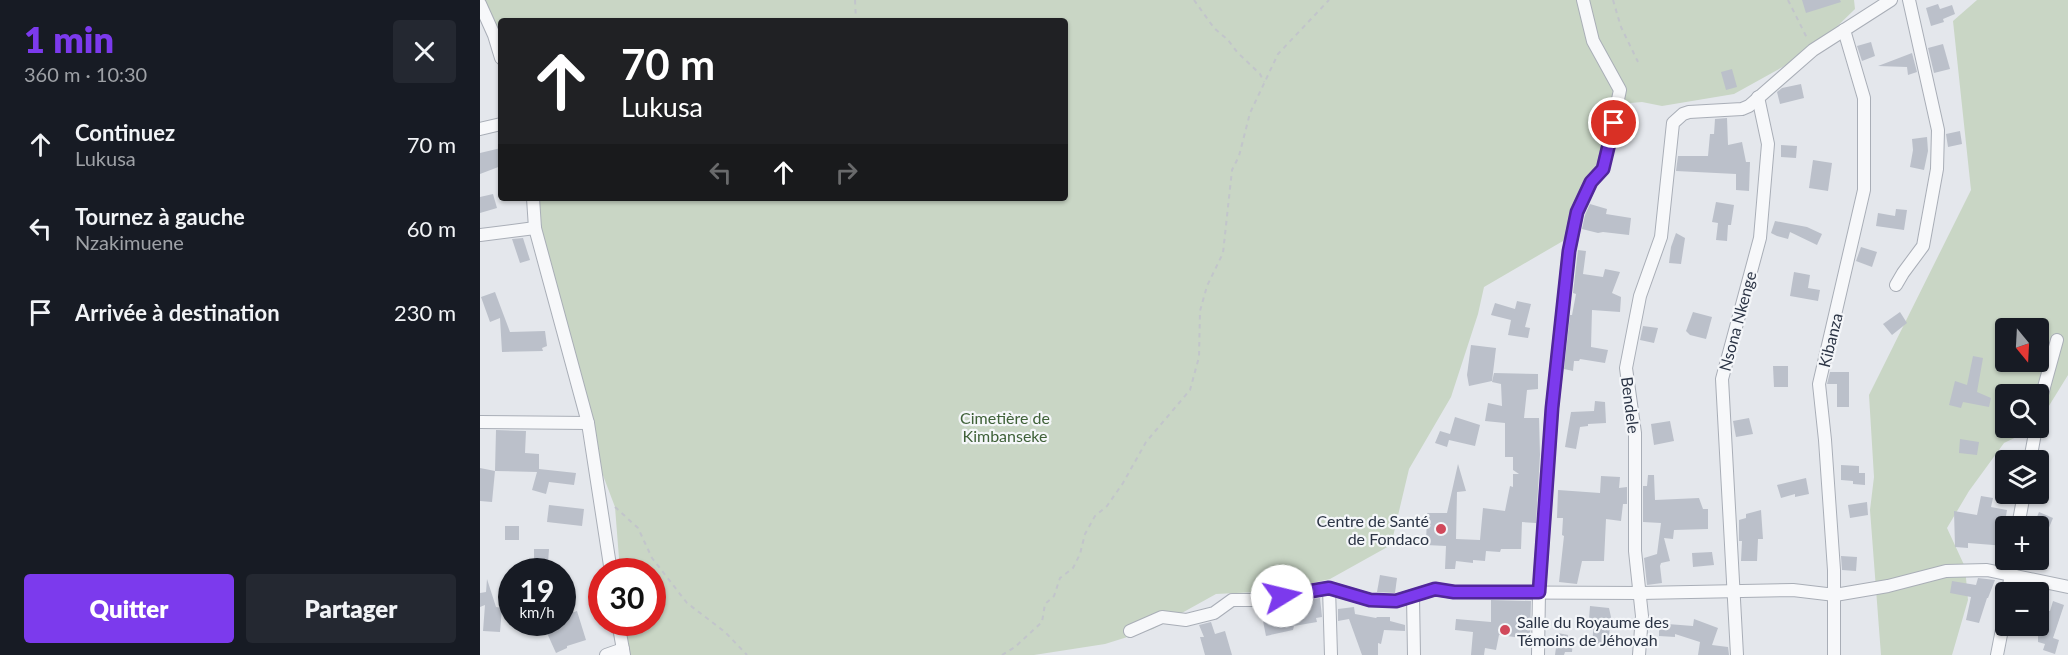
<!DOCTYPE html>
<html lang="fr">
<head>
<meta charset="utf-8">
<style>
  body { margin:0; font-family:Lato,sans-serif; background:#242831; color:#f1f3f6; height:100vh; display:flex; flex-direction:column; font-size:22px; white-space:nowrap }
  * { box-sizing:border-box; margin:0 }
  p { font-size:20px; color:#9ea1a6 }
  .icon { flex:none; width:33px; height:33px; fill:none; stroke:currentColor; stroke-width:2; stroke-linecap:round; stroke-linejoin:round }
  .map { position:relative; flex:1; overflow:hidden }
  .sheet { display:flex; flex-direction:column; background:#171b24; width:480px }
  .sheet>* { flex:none }
  .guide { position:absolute; left:18px; top:18px; width:570px; height:183px; border-radius:6px; box-shadow:0 2px 4px #0004; background:#202124; color:#fff; overflow:hidden }
  .needle { width:39px; rotate:162deg }
  .buttons { position:absolute; left:1515px; top:318px; display:grid; gap:12px }
  .buttons a { display:grid; place-items:center; width:54px; height:54px; border-radius:6px; background:#171b24; box-shadow:0 2px 4px #0004; font-size:30px }
  .speed { position:absolute; left:18px; top:558px; display:flex; gap:12px; font-size:30px; font-weight:700; text-align:center }
  .speed>* { display:grid; place-content:center; width:78px; height:78px; border-radius:50%; background:#171b24; box-shadow:0 2px 4px #0004; line-height:1 }
  .speed small { font-size:15px; font-weight:400 }
  .speed .limit { border:9px solid #d22; background:#fff; color:#111 }
  .pin { position:absolute; display:grid; place-items:center; width:51px; height:51px; color:#fff; margin:-26px; border:3px solid #fff; border-radius:50%; box-shadow:0 2px 6px #0007 }
  .me { position:absolute; width:66px; margin:-33px; rotate:81deg; stroke-linejoin:round; filter:drop-shadow(0 0 4px #0008) }
  .turn { display:flex; align-items:center; gap:21px; height:126px; padding:0 24px; font-size:27px }
  .turn .icon { width:78px; height:78px; stroke-width:2.5 }
  .turn b { display:block; font-size:42px; line-height:51px }
  .lanes { display:flex; align-items:center; height:57px; padding:0 24px; background:#0003; justify-content:center; gap:30px; direction:ltr }
  .lanes .off { opacity:.35 }
  .round { display:grid; place-items:center; flex:none; width:63px; height:63px; border-radius:6px; background:#242831 }
  .summary { display:flex; align-items:center; justify-content:space-between; height:102px; padding:0 24px }
  h1 { font-size:36px; font-weight:800; line-height:45px; color:#7c3aed }
  .cta { display:flex; gap:12px; margin-top:auto; padding:12px 24px }
  .cta a { flex:1; height:69px; border-radius:6px; background:#7c3aed; color:#fff; font-size:24px; font-weight:800; line-height:69px; text-align:center }
  .cta a+a { background:#242831; color:#f1f3f6 }
  ul { padding:0; list-style:none }
  li { display:flex; align-items:center; gap:18px; height:84px; padding:0 24px }
  li div { flex:1 }
  li b { display:block; font-size:22px }
  li em { font-style:normal }
  main { display:flex; flex:1; min-height:0 }
  .map>svg:first-child { display:block }
  .green { fill:#c9d6c5; fill-rule:evenodd }
  .building { fill:#bbc0ca }
  .lines { fill:none; stroke-linecap:round; stroke-linejoin:round }
  .street-casing { stroke:#a9aeb7; stroke-width:14 }
  .path { stroke:#c2c5cb; stroke-width:2; stroke-dasharray:4.5 4.5; stroke-linecap:butt }
  .street { stroke:#f7f8fa; stroke-width:12 }
  .route-casing { stroke:#51269a; stroke-width:15 }
  .route { stroke:#7c3aed; stroke-width:10 }
  .poi-dot { fill:#d1495b; stroke:#f4f6f9; stroke-width:2 }
  .labels { text-anchor:middle; dominant-baseline:central; stroke-width:4.5; stroke-linejoin:round; paint-order:stroke }
  .street-label { font-size:16px; fill:#2b3445; stroke:#f4f6f9 }
  .park-label { font-size:16px; fill:#3f6138; stroke:#f4f6f9 }
  .poi-label { font-size:16px; fill:#2b3445; stroke:#f4f6f9; text-anchor:end }
</style>
</head>
<body>
<main>
<section class="sheet">
<div class="summary"><div><h1>1 min</h1><p>360 m · 10:30</p></div><a class="round"><svg class="icon" aria-label="close" viewBox="0 0 24 24"><path d="M6 6l12 12M18 6L6 18"/></svg></a></div>
<ul>
<li><svg class="icon" aria-label="ahead" viewBox="0 0 24 24"><path d="M12 20V5M6 11l6-6 6 6"/></svg><div><b>Continuez</b><p>Lukusa</p></div><em>70 m</em></li>
<li><svg class="icon" aria-label="left" viewBox="0 0 24 24"><path d="M17 20v-9H6M10 6l-5 5 5 5"/></svg><div><b>Tournez à gauche</b><p>Nzakimuene</p></div><em>60 m</em></li>
<li><svg class="icon" aria-label="arrive" viewBox="0 0 24 24"><path d="M6 21V4h12l-3 4 3 4H6"/></svg><div><b>Arrivée à destination</b></div><em>230 m</em></li>
</ul>
<div class="cta"><a>Quitter</a><a>Partager</a></div>
</section>
<div class="map">
<svg width="1588" height="655" viewBox="0 0 1588 655">
  <rect width="100%" height="100%" fill="#e4e7ec"/>
  <g class="green">
    <path d="M0 0H1374L1375 9 1333 50 1254 94 1182 106 1162 102 1138 104 1131 145 1099 201 1083 241 1004 287 998 314 971 397 929 469 911 545 850 579 797 591 736 594 673 629 625 644 554 655H146L144 623 172 622V572L140 571 135 507 110 441 53 198H585V21H21V58Z"/>
    <path d="M1497 0H1588V375L1559 422 1558 394H1526V428H1555L1524 443 1489 491 1467 528 1485 567 1488 600 1472 655H1401L1390 510 1394 477 1389 395 1491 190 1473 21ZM1526 328H1558V362H1526Z"/>
  </g>
  <g class="building">
    <path d="M1322 0H1360L1361 2 1326 13Z"/>
    <path d="M1458 4 1460 9 1472 5 1475 14 1463 19 1464 22 1451 26 1446 8Z"/>
    <path d="M1391 42 1395 56 1382 61 1377 46Z"/>
    <path d="M1463 44 1470 69 1454 73 1448 48Z"/>
    <path d="M1432 53 1437 72 1428 75 1427 67 1398 66Z"/>
    <path d="M1252 69 1257 87 1246 90 1241 72Z"/>
    <path d="M1321 84 1324 98 1300 104 1297 92 1302 88Z"/>
    <path d="M1148 113 1151 120 1154 121 1150 136 1139 133 1143 114Z"/>
    <path d="M1247 118 1248 145 1262 142 1266 162H1270L1269 191 1256 190V174L1196 171 1198 156H1228L1230 134H1234L1235 119Z"/>
    <path d="M1480 131 1482 144 1468 147 1466 134Z"/>
    <path d="M1447 137 1448 151 1444 170 1430 167 1433 150 1432 139Z"/>
    <path d="M1301 145 1317 146 1316 158 1301 157Z"/>
    <path d="M21 148V166L0 174V153Z"/>
    <path d="M1333 160 1352 163 1348 191 1329 188Z"/>
    <path d="M13 194 17 208 0 213V197Z"/>
    <path d="M1236 202 1254 205 1251 225H1248L1247 241 1236 240 1238 223 1232 222Z"/>
    <path d="M1110 204 1127 209 1126 214 1151 218 1149 235 1123 232 1118 233 1102 229 1105 215Z"/>
    <path d="M1416 209 1427 210 1424 230 1396 226 1398 213 1415 216Z"/>
    <path d="M1295 221 1327 227 1342 234 1337 245 1310 232 1308 239 1297 236 1291 233Z"/>
    <path d="M1196 233 1205 238 1201 264 1189 263 1191 247Z"/>
    <path d="M43 238 50 260 40 263 32 239Z"/>
    <path d="M1381 247 1397 252 1392 267 1376 261Z"/>
    <path d="M1098 250 1106 251 1103 274 1123 277 1125 269 1140 272 1132 293 1141 297 1140 312 1112 310 1111 347 1128 350 1125 363 1100 359 1099 361H1094L1093 371 1084 369 1090 315H1092L1096 294 1093 293Z"/>
    <path d="M1314 272 1330 275 1328 288 1340 290 1338 301 1310 296Z"/>
    <path d="M15 292 30 332 65 331 67 346 62 348 63 351 22 352 20 318 10 322 1 297Z"/>
    <path d="M1037 301 1051 304 1045 327 1050 328 1048 338 1028 335 1031 320 1011 315 1015 303 1035 309Z"/>
    <path d="M1213 312 1232 317 1226 339 1210 335 1206 331Z"/>
    <path d="M1420 312 1427 323 1412 335 1403 324Z"/>
    <path d="M1163 326 1178 328 1174 343 1160 340Z"/>
    <path d="M991 345 1016 348 1012 381 989 386 987 375Z"/>
    <path d="M1493 356 1503 358 1497 392 1511 398 1509 407 1483 402 1481 408 1469 405 1475 381 1487 385Z"/>
    <path d="M1293 366H1308V387H1294Z"/>
    <path d="M1350 372H1369V407H1357V384H1347Z"/>
    <path d="M1014 373 1058 374V389L1047 390 1044 418H1059L1060 455 1056 523 1042 522 1041 549H1021L1020 552 1006 551 1005 561 993 560V563L976 561 975 569H965L966 546 946 545 947 513H967L978 464 986 491 977 492 976 539 1000 540 1003 508 1025 511 1030 486 1033 487V474H1039L1033 470V457H1025V423L1005 421 1008 403 1022 406 1021 384 1012 382Z"/>
    <path d="M1115 401 1125 402 1126 423 1108 424V426L1100 427 1096 449 1085 447 1091 412 1114 411Z"/>
    <path d="M975 417 1000 425 995 446 969 440 967 447 955 443 960 431 970 434Z"/>
    <path d="M1269 418 1273 434 1256 437 1253 421Z"/>
    <path d="M1190 421 1194 441 1174 445 1171 424Z"/>
    <path d="M16 430 46 431 45 453 59 454V469L96 473 94 485 69 482 66 494 52 490 57 472 15 471Z"/>
    <path d="M1480 439 1499 442 1497 455 1479 453Z"/>
    <path d="M1361 465 1379 466V473H1385V485L1373 484V481L1361 480Z"/>
    <path d="M0 468 15 471 12 502 0 501Z"/>
    <path d="M1168 475H1174L1175 500 1219 498 1223 509H1228V529L1194 530 1193 539 1184 538 1190 561 1181 563 1180 566 1182 583 1167 585 1164 558 1177 554 1181 523 1163 522V486H1167Z"/>
    <path d="M1121 476 1140 477 1139 488 1147 487V504H1143L1141 521 1126 519 1124 561H1102L1097 584 1079 582 1084 536 1082 535 1083 518H1077L1078 490 1120 493Z"/>
    <path d="M1326 478 1329 494 1315 497V494L1301 498 1297 485Z"/>
    <path d="M1501 496 1513 498 1511 507 1527 510 1523 534H1526V546L1488 543V548L1475 547 1474 511 1497 515Z"/>
    <path d="M1387 502 1388 515 1370 518 1368 505Z"/>
    <path d="M69 505 104 509 102 526 67 522Z"/>
    <path d="M1281 510 1283 539H1278L1277 561H1261L1262 541H1259V520L1266 518V514Z"/>
    <path d="M1559 512 1573 518 1568 530 1554 524Z"/>
    <rect x="25" y="526" width="14" height="14"/>
    <path d="M54 549H69L68 563H54Z"/>
    <path d="M1232 552 1234 565 1213 567 1212 553Z"/>
    <path d="M1361 556 1377 557 1376 571 1362 570Z"/>
    <path d="M900 575 917 578 915 593 897 592Z"/>
    <path d="M1498 578 1515 580 1508 598H1507L1499 623 1486 620 1491 597 1470 593 1472 581 1496 585Z"/>
    <path d="M7 579 16 607 22 608 20 632 3 631 5 605 0 607V593L6 592Z"/>
    <path d="M840 598 842 617 836 618 837 622 814 626 813 630 786 636 783 621 817 614 814 602Z"/>
    <path d="M1011 600 1051 601 1050 639 1019 635 1016 650 1005 648 1004 655H991L993 632 975 630 976 619 1011 622Z"/>
    <path d="M1573 601 1584 605 1573 638 1579 640 1575 654 1563 650 1565 644 1558 642V608L1570 611Z"/>
    <path d="M1110 606 1129 608 1133 626H1130L1128 647 1112 645 1114 620 1109 619Z"/>
    <path d="M874 607 875 614 896 618 897 617H910V621L925 625V631L904 630 901 644 898 643V655H882L869 619 858 621V609Z"/>
    <path d="M97 611 106 640 87 646V648L76 653 62 622H82V616Z"/>
    <path d="M1214 619 1238 628 1232 645 1248 647 1249 655H1218L1220 642 1195 634V637L1179 636V628L1175 627V623L1213 626Z"/>
    <path d="M731 622 735 634 745 631 752 655H725L720 637H724L719 625Z"/>
    <path d="M1078 633 1088 635 1087 641H1093L1092 652H1085L1084 655H1075Z"/>
  </g>
  <g class="lines">
    <g class="street-casing">
      <g id="street">
        <path d="M0 4 14 35 21 58"/>
        <path d="M0 129 21 124"/>
        <path d="M53 198 55 228 108 423 131 572"/>
        <path d="M0 235 55 228"/>
        <path d="M1416 285 1423 273 1443 246 1457 169 1458 130 1429 0"/>
        <path d="M1558 409 1577 340"/>
        <path d="M0 422 108 423"/>
        <path d="M1550 460 1556 428"/>
        <path d="M1538 526 1544 494"/>
        <path d="M849 588 851 655"/>
        <path d="M1528 592 1533 560"/>
        <path d="M933 596 934 655"/>
        <path d="M138 622 144 655"/>
        <path d="M650 631 682 617 706 620 734 613 752 600H778L849 588 890 600 916 601 955 589 973 592 1160 593 1313 590 1355 595 1408 586 1466 571 1507 570 1588 587"/>
        <path d="M126 655 143 649"/>
        <path d="M1058 655 1059 592 1072 408 1089 251 1097 212 1111 182 1123 169 1140 90 1113 41 1103 0"/>
        <path d="M1159 655 1162 616 1155 551V433L1146 368 1160 296 1181 237 1193 123 1203 114 1209 112 1262 109 1269 106 1333 50 1411 0"/>
        <path d="M1257 655 1242 379 1280 238 1288 144 1278 97"/>
        <path d="M1354 655V570L1345 440 1339 384 1384 190V98L1364 30"/>
        <path d="M1517 655 1526 609"/>
      </g>
    </g>
    <g class="path">
      <path d="M375 0 376 21"/>
      <path d="M714 0 734 28 748 40 757 52 780 74 784 82"/>
      <path d="M1133 0 1141 27 1158 62"/>
      <path d="M1308 0 1328 40"/>
      <path d="M135 507 158 528 172 558 207 603 245 632 267 655"/>
      <path d="M522 655 535 647 562 622 565 604 574 596 580 578 593 568 600 554 605 534 615 516 627 506 643 483 666 442 710 390 719 357 720 311 727 286 743 253 752 170 759 156 770 113 798 54 849 0"/>
    </g>
    <use href="#street" class="street"/>
  </g>
  <g class="lines">
    <g class="route-casing">
      <path id="route" d="M802 596 849 588 890 600 916 601 955 589 974 592H1059L1072 408 1089 251 1097 212 1111 182 1123 169 1134 123"/>
    </g>
    <use href="#route" class="route"/>
  </g>
  <g class="poi-dot">
    <circle cx="961" cy="529" r="6"/>
    <circle cx="1025" cy="630" r="6"/>
  </g>
  <g class="labels">
    <g class="street-label">
      <text transform="translate(1257 321) rotate(-75)">Nsona Nkenge</text>
      <text transform="translate(1350 340) rotate(-76)">Kibanza</text>
      <text transform="translate(1151 405) rotate(83)">Bendele</text>
    </g>
    <g class="park-label">
      <text x="525" y="417">Cimetière de<tspan x="525" dy="18">Kimbanseke</tspan></text>
    </g>
    <g class="poi-label">
      <text x="949" y="520">Centre de Santé<tspan x="949" dy="18">de Fondaco</tspan></text>
      <text x="1037" y="621" text-anchor="start">Salle du Royaume des<tspan x="1037" dy="18">Témoins de Jéhovah</tspan></text>
    </g>
  </g>
</svg>
<div class="buttons">
<a><svg class="needle" viewBox="-14 -14 28 28"><path d="M0-13l5 13h-10z" fill="#e53935"/><path d="M0 13l5-13h-10z" fill="#9ea1a6"/></svg></a>
<a><svg class="icon" aria-label="search" viewBox="0 0 24 24"><circle cx="10" cy="10" r="6"/><path d="M15 15l6 6"/></svg></a>
<a><svg class="icon" aria-label="layers" viewBox="0 0 24 24"><path d="M12 4l9 5-9 5-9-5zM3 14l9 5 9-5"/></svg></a>
<a>+</a>
<a>−</a>
</div>
<div class="speed"><div>19<small>km/h</small></div><div class="limit">30</div></div>
<div class="pin" style="left:1134px;top:123px;background:#d93025"><svg class="icon" aria-label="arrive" viewBox="0 0 24 24"><path d="M6 21V4h12l-3 4 3 4H6"/></svg></div>
<svg class="me" style="left:802px;top:596px" viewBox="-20 -20 40 40"><circle r="19" fill="#fff"/><path d="M0-13L10 11 0 6-10 11z" fill="#7c3aed"/></svg>
<div class="guide">
<div class="turn"><svg class="icon" aria-label="ahead" viewBox="0 0 24 24"><path d="M12 20V5M6 11l6-6 6 6"/></svg><div><b>70 m</b>Lukusa</div></div>
<div class="lanes"><svg class="icon off" aria-label="left" viewBox="0 0 24 24"><path d="M17 20v-9H6M10 6l-5 5 5 5"/></svg><svg class="icon" aria-label="ahead" viewBox="0 0 24 24"><path d="M12 20V5M6 11l6-6 6 6"/></svg><svg class="icon off" aria-label="right" viewBox="0 0 24 24"><path d="M7 20v-9h11M14 6l5 5-5 5"/></svg></div>
</div>
</div>
</main>
</body>
</html>
